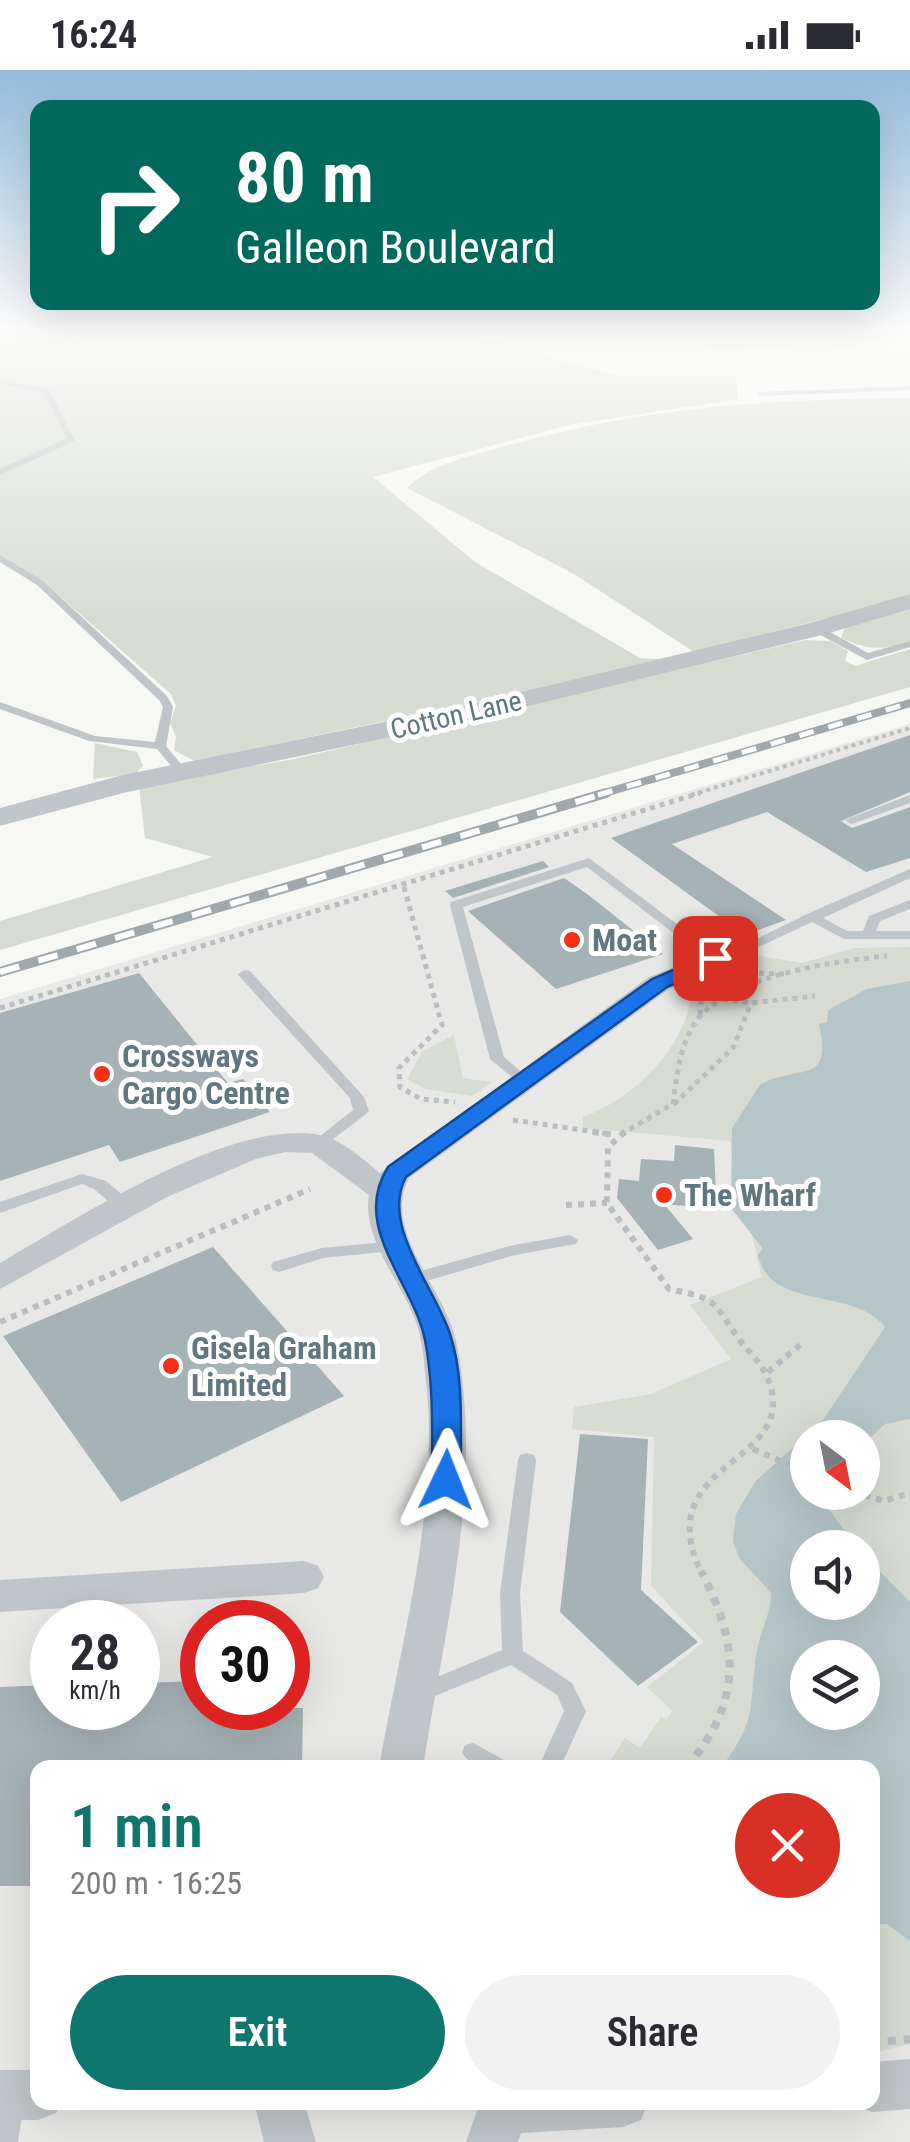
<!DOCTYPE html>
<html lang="en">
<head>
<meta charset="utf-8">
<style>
  body { margin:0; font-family:"Roboto Condensed",sans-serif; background:#f2f2f3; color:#2b2b33; height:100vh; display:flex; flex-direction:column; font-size:38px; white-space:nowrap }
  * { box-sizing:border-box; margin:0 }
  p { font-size:32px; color:#7c7c81 }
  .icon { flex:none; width:55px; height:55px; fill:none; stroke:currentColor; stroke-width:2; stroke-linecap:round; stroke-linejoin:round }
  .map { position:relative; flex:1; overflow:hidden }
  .panel { position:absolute; left:30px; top:1690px; width:850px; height:350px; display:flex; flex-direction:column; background:#fff; border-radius:20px; box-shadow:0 10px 40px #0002 }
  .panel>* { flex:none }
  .banner { position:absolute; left:30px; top:30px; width:850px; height:210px; border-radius:20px; box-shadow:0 10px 40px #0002; background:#00695c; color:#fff; overflow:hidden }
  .needle { width:65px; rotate:148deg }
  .fabs { position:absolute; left:790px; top:1350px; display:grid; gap:20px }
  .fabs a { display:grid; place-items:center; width:90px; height:90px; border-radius:50%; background:#fff; box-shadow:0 10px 40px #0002; font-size:50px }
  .speed { position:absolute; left:30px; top:1530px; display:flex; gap:20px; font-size:50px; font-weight:700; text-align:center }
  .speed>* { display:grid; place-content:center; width:130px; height:130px; border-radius:50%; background:#fff; box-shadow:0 10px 40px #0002; line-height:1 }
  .speed small { font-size:25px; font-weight:400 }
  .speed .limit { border:15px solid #d22; background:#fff; color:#111 }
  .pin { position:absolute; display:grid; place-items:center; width:85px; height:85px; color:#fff; margin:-42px; border-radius:20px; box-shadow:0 5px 15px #0006 }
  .me { position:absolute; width:110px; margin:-55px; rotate:2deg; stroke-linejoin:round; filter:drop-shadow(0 0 8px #0008) }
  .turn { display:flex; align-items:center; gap:35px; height:210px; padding:0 40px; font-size:45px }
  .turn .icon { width:130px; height:130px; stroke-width:2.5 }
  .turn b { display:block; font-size:70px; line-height:85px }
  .round { display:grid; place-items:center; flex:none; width:105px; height:105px; border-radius:52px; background:#f2f2f3 }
  .headline { display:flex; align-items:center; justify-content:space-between; height:170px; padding:0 40px }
  h1 { font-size:60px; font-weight:600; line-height:75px; color:#0f766e }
  .action { display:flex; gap:20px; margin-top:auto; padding:20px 40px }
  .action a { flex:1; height:115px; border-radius:60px; background:#0f766e; color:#fff; font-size:40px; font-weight:600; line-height:115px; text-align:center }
  .action a+a { background:#f2f2f3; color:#2b2b33 }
  .status { display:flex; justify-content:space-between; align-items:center; height:70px; padding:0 50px; background:#fff; direction:ltr }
  .status svg { height:28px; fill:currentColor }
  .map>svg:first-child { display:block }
  .built { fill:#e8e8e7; fill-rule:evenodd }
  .green { fill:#d7dcd2; fill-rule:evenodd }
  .water { fill:#b5c6c9; fill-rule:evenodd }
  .building { fill:#a5b2b6 }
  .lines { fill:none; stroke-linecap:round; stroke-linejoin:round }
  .path-far3 { stroke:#b9bec0; stroke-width:4; stroke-dasharray:4 4; stroke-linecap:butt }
  .path-far2 { stroke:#b9bec0; stroke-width:5; stroke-dasharray:5 5; stroke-linecap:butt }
  .path-far1 { stroke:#b9bec0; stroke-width:6; stroke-dasharray:6 6; stroke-linecap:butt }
  .path { stroke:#b9bec0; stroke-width:8; stroke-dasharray:8 8; stroke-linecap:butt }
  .service { fill:#bfc5c8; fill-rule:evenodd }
  .minor { fill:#bfc5c8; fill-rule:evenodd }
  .tertiary { fill:#bfc5c8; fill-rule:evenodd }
  .rail-far1-casing { stroke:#9ea8ad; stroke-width:8 }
  .rail-casing { stroke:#9ea8ad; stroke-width:10 }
  .rail-far1 { stroke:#fff; stroke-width:5; stroke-dasharray:15; stroke-linecap:butt }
  .rail { stroke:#fff; stroke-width:6; stroke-dasharray:20; stroke-linecap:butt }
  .route { fill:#1a73e8; stroke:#114b97; stroke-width:2.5 }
  .poi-dot { fill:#f52e16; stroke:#fff; stroke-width:4 }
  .labels { text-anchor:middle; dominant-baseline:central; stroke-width:10; stroke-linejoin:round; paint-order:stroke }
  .far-street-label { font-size:28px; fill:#5f7781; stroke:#fff }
  .poi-label { font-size:32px; font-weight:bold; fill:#5f7781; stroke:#fff; text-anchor:start }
</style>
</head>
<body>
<div class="status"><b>16:24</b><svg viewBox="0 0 49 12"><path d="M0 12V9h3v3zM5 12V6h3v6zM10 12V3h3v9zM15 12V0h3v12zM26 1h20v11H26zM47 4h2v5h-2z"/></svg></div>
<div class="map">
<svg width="910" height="2072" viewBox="0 0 910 2072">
  <rect width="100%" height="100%" fill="#f7f7f3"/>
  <path class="built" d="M910 654V2072H0V929ZM808 1368H862V1422H808ZM808 1478H862V1532H808ZM52 1552H138V1638H52ZM202 1552H288V1638H202ZM808 1588H862V1642H808ZM38 1698H872V2032H38Z"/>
  <g class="green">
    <path d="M0 261H459L619 306H736L738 329 569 355 373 407 475 492 640 588 680 590 194 691 174 680 176 667 170 653 176 636 171 624 46 514 0 485Z"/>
    <path d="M685 261H910V264L713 281Z"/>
    <path d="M910 328V527L694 582 574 504 407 418C434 392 468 387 503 377 646 336 763 330 910 328Z"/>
    <path d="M910 537V571C883 581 868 580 841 568L845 557Z"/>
    <path d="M805 570 830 571 848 581 845 591 855 596 910 579V617L0 880V851L213 787 145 768 139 716 294 689Z"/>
    <path d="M95 673 137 682 143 696 135 704 93 709Z"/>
    <path d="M910 877V1974L873 1983 872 1698 606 1697 625 1668 640 1678 661 1647 666 1650 672 1641 647 1617 704 1572 651 1516 654 1367 572 1359 574 1337 651 1324 731 1289 690 1235 762 1207 730 1071 583 1058V1047C638 1027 688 974 693 916L717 900 761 886 802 893 855 878ZM808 1368H862V1422H808ZM808 1478H862V1532H808ZM808 1588H862V1642H808Z"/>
    <path d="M454 965 463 1008 491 1012 472 1026 426 1019 407 1009 423 981Z"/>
  </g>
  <path class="water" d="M910 911V1349L885 1354 863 1375 862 1368H808V1422L824 1423 827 1437 857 1477 808 1478V1532H862L863 1484 910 1532V1871L887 1854 873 1855 872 1698 722 1697C757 1649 749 1640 756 1585 759 1564 771 1545 771 1523L739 1488 733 1471 736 1444 755 1412 823 1350 885 1257C853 1216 771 1242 758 1185L763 1179 731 1138 732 1058 760 1015C796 993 834 1018 819 954L827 952 828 940 867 919ZM808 1588H862V1642H808Z"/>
  <g class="building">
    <path d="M910 665V722L841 751 852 758 910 737V788L866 802 767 742 672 774 786 850 745 865 611 768Z"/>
    <path d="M543 791 549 797 453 828 445 821Z"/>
    <path d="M564 808 587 824 663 884 556 919 468 841Z"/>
    <path d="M139 903 228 1013 243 1009 270 1042 120 1092 109 1075 0 1111V943Z"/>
    <path d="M675 1075 714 1079 716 1123H712L710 1138 664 1134 693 1169 658 1180 617 1128 619 1109 639 1111 641 1089 674 1091Z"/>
    <path d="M213 1177 344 1326 121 1432 3 1266Z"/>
    <path d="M580 1364 648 1369 641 1520 698 1572 638 1616 560 1542Z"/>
    <path d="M202 1611V1638H303L302 1698H38V1816H0V1617L52 1615V1638H138V1613Z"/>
  </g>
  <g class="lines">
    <path class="path-far3" d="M691 725 910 658"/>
    <g class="path-far2">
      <path d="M404 817 442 955 399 998 400 1017 421 1029 455 1032"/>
      <path d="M749 903 788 904"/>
      <path d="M723 929 751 933 815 926"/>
      <path d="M0 938 700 723"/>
      <path d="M700 945 702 921"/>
      <path d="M674 1034 733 978 751 933"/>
      <path d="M513 1050 610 1064"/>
      <path d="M621 1064 673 1034C677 1007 679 977 695 953 726 906 835 891 887 886"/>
    </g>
    <g class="path-far1">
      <path d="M593 1062 616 1065"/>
      <path d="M625 1062 608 1077 607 1133 669 1219C719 1229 711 1230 739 1269 748 1282 761 1292 767 1307 806 1396 645 1388 702 1504"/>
      <path d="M566 1135 607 1133"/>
      <path d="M0 1252 310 1119"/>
      <path d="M768 1302 800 1275"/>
      <path d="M753 1379 808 1403"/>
      <path d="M853 1422 884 1431 910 1423"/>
    </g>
    <g class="path">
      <path d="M686 1698C743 1631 740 1576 701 1501"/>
      <path d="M872 1973 910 1969"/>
    </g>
    <g class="service">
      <path d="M0 310 49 319 75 371 0 405V399L67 368 43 323 0 314Z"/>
      <path d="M910 316V320L761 326 757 324 761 322Z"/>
      <path d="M0 485 43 511 167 626 173 637 166 676 186 700V704H178L157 679 89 671 0 639V632L95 666 155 672 163 637 159 630 37 515 0 492Z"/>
      <path d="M813 557H821L868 583 910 571V577L867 590 813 561Z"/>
      <path d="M910 725V733L855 753 851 754 845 750Z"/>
      <path d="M589 788 722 888 720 891H710L587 797 463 837 504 987 532 1011 525 1015 520 1014 490 989 450 835 451 832Z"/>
      <path d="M910 799V808L823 848 847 861H863L869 846 910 830V839L880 851 876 861H910V869H844L812 852 746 883H736L734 880 807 844Z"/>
      <path d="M245 900 250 901 364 1027 369 1041 366 1044 323 1077 318 1079 310 1074 353 1040 350 1028 240 907 238 904Z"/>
      <path d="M82 1104 106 1111 132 1133 134 1137 132 1141H120L94 1119 82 1114 0 1143V1132Z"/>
      <path d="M570 1165 578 1170 576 1174 515 1185 416 1214 410 1212 408 1208 410 1204 514 1175Z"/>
      <path d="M396 1171 402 1172 404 1176 402 1180 323 1188 279 1202 273 1200 271 1196 273 1192 322 1178Z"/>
      <path d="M527 1383 534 1385 536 1390 520 1523 523 1581 572 1613 586 1641 560 1698H538L564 1641 557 1625 511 1595 420 1632 413 1629 409 1623 413 1617 502 1580 500 1523 518 1390 520 1385Z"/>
      <path d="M473 1673 506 1691 509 1698C491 1698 472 1701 462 1682L465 1675Z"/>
      <path d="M11 2021 20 2025 24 2034 18 2072H0V2030L2 2025Z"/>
    </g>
    <g class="minor">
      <path d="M741 872 750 874 754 880 750 886 669 919 409 1108C381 1162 445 1218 456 1271 485 1410 444 1560 423 1698H379C400 1575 438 1446 427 1320 424 1298 424 1274 416 1252 403 1214 361 1168 369 1125L312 1083 285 1082 256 1089 167 1127 0 1219V1193C78 1148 224 1052 315 1064 341 1068 360 1087 380 1103L649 907Z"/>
      <path d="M304 1491 318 1496 324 1507 318 1518 304 1523 0 1542V1510Z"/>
      <path d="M910 1989V2039L872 2042 854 2035 872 2032V1992Z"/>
      <path d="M0 2000H38V2032H60L56 2043 38 2050H0Z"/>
      <path d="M254 2032H304L316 2072H264Z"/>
      <path d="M480 2032H648L641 2050 623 2057 521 2063 518 2072H466Z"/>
    </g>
    <path class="tertiary" d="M910 524V539L826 564 463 652 127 722 0 756V738L123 705 463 636 810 553Z"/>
    <g class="rail-far1-casing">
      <path id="rail-far1" d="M598 725 910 633"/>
    </g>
    <g class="rail-casing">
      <path id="rail" d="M0 902 606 723"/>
    </g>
    <use href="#rail-far1" class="rail-far1"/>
    <use href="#rail" class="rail"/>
  </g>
  <linearGradient id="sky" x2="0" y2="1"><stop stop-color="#93bbdc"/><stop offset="0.47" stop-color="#fbfbfa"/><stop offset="1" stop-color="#fbfbfa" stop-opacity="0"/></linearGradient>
  <rect width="910" height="551" fill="url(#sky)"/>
  <path class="route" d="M715 882 725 888 722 893 667 917 406 1107C380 1155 435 1218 450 1264 465 1309 460 1363 461 1410L456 1418H436L432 1410C432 1364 434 1316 425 1270 413 1211 350 1157 388 1097L652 909Z"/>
  <g class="poi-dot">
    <circle cx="572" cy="870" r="10"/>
    <circle cx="102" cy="1004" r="10"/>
    <circle cx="664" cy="1125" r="10"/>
    <circle cx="171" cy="1296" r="10"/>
  </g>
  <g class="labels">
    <g class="far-street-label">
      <text transform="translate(456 645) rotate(-13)">Cotton Lane</text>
    </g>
    <g class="poi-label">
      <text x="592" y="870">Moat</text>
      <text x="122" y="986">Crossways<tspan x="122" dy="37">Cargo Centre</tspan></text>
      <text x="684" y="1125">The Wharf</text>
      <text x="191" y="1278">Gisela Graham<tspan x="191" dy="37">Limited</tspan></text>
    </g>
  </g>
</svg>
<div class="fabs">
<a><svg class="needle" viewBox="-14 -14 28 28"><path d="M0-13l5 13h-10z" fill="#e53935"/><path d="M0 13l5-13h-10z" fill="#7c7c81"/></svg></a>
<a><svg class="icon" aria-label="sound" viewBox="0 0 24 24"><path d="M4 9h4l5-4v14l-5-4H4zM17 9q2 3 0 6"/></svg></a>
<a><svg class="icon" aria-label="layers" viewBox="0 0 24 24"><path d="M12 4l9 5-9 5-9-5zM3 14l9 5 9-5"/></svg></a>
</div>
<div class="speed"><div>28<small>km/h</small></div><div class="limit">30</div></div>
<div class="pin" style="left:715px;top:888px;background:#d93025"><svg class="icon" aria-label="arrive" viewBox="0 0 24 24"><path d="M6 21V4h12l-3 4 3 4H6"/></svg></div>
<svg class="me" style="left:446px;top:1410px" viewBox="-20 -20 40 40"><path d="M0-17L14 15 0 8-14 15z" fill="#1a73e8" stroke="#fff" stroke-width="4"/></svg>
<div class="banner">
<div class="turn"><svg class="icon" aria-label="right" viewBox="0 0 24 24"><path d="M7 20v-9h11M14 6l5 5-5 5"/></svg><div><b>80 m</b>Galleon Boulevard</div></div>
</div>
<section class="panel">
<div class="headline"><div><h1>1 min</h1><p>200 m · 16:25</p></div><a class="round" style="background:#d93025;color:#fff"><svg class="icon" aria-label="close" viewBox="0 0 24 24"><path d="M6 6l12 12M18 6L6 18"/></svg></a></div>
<div class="action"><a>Exit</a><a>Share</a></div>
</section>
</div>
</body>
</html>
